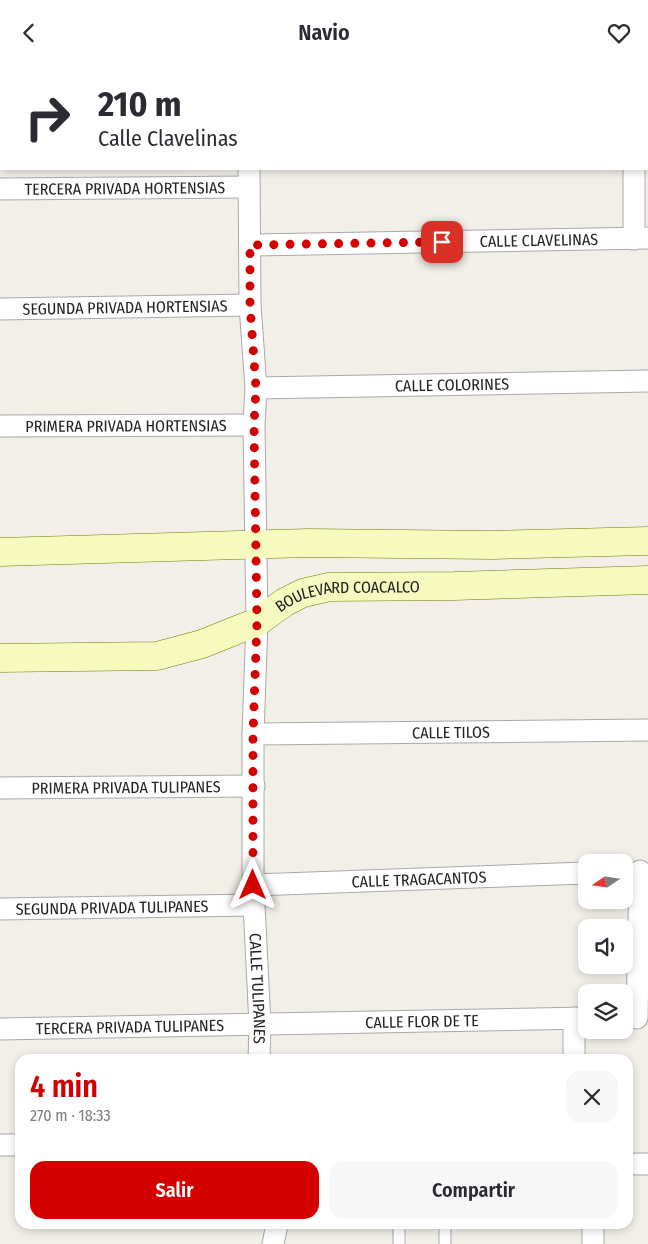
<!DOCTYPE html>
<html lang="es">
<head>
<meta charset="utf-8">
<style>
  body { margin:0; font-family:"Fira Sans Condensed",sans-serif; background:#f7f7f7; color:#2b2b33; height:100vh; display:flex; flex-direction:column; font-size:19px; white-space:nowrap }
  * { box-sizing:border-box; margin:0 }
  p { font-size:16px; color:#7c7c81 }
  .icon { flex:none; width:28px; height:28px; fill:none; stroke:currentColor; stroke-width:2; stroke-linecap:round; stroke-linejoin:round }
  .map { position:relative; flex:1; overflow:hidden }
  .side { position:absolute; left:15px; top:989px; width:618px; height:175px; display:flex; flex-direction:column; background:#fff; border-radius:15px; box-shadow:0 2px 8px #0003 }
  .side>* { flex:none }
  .banner { position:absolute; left:0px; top:0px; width:649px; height:105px; box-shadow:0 2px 8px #0003; background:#fff; color:#2b2b33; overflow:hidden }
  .needle { width:32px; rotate:257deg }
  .tools { position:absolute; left:578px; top:789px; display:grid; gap:10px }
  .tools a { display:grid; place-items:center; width:55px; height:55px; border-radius:10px; background:#fff; box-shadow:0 2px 8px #0003; font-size:25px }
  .pin { position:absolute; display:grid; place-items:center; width:42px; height:42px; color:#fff; margin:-21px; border-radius:10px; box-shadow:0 2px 8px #0006 }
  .me { position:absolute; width:55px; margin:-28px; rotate:0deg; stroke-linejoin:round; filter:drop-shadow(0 0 4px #0008) }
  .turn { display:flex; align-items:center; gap:18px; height:105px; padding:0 15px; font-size:22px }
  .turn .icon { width:65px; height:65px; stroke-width:2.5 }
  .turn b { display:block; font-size:35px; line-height:42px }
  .round { display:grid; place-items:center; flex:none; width:52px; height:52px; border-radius:15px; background:#f7f7f7 }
  .summary { display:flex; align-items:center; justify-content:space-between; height:85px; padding:0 15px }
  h1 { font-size:30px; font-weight:600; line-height:38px; color:#d40000 }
  .primary-button { display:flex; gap:10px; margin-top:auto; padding:10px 15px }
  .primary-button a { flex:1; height:58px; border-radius:15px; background:#d40000; color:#fff; font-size:20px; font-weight:600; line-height:58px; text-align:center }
  .primary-button a+a { background:#f7f7f7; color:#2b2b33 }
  header { display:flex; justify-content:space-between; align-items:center; height:65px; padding:0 15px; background:#fff; font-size:22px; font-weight:600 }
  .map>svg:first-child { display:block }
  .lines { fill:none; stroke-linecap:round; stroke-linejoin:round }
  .lane-casing { stroke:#a9a9a9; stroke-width:13 }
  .street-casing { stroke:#a9a9a9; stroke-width:23 }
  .secondary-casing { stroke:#707d05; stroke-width:29 }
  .lane { stroke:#fff; stroke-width:11 }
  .street { stroke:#fff; stroke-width:21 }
  .secondary { stroke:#f7fabf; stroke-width:28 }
  .route { stroke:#d40000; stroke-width:9; stroke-dasharray:0 16.2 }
  .labels { text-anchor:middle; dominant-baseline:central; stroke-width:5; stroke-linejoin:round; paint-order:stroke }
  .street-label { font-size:16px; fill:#222; stroke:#fff }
</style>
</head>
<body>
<header><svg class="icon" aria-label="back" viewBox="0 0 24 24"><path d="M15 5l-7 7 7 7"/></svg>Navio<svg class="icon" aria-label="heart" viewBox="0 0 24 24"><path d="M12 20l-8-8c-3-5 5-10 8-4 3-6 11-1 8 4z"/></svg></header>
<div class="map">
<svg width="648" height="1179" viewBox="0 0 648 1179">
  <rect width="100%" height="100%" fill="#f2efe9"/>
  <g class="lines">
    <g class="lane-casing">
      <g id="lane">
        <path d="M399 1159V1179"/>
        <path d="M445 1159V1179"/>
      </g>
    </g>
    <g class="street-casing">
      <g id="street">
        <path d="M245 0V1"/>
        <path d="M567 0V1"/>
        <path d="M0 9H1"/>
        <path id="s1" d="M249 104 250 240 256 323 254 360 257 557 253 669V820L260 960 259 994"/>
        <path d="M634 104V174"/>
        <path id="s2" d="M0 124 249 122"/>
        <path id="s3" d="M250 180 648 173"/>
        <path id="s4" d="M0 244 250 240"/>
        <path id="s5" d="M256 323 648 316"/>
        <path id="s6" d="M0 361 254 360"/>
        <path id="s7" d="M253 669 648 665"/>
        <path id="s8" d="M0 723 254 721"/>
        <path id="s9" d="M253 820 586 808"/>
        <path id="s10" d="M0 844 254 840"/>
        <path d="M574 953V994"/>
        <path d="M637 953 640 806"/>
        <path id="s11" d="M0 964 586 953"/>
        <path d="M0 1080H20"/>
        <path d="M628 1099H648"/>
        <path d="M593 1159V1179"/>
        <path d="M273 1179 277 1159"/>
      </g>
    </g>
    <g class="secondary-casing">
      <g id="secondary">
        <path d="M0 487 309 478 492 480 648 476"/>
        <path id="s12" d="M0 593 157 591 202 579 257 557 285 537 303 528 329 522 454 521 648 515"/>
      </g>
    </g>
    <use href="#lane" class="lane"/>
    <use href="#street" class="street"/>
    <use href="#secondary" class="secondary"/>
  </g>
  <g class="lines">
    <path class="route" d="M253 820V669L257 557 254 360 256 323 250 240V180L442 177"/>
  </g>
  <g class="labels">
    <g class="street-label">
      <text stroke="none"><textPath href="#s2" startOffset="125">TERCERA PRIVADA HORTENSIAS</textPath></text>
      <text stroke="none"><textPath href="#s3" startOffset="289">CALLE CLAVELINAS</textPath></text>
      <text stroke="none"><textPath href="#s4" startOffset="125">SEGUNDA PRIVADA HORTENSIAS</textPath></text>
      <text stroke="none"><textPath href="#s5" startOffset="196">CALLE COLORINES</textPath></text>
      <text stroke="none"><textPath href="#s6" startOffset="126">PRIMERA PRIVADA HORTENSIAS</textPath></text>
      <text stroke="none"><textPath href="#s12" startOffset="361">BOULEVARD COACALCO</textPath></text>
      <text stroke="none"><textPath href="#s7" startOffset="198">CALLE TILOS</textPath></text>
      <text stroke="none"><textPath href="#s8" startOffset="126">PRIMERA PRIVADA TULIPANES</textPath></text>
      <text stroke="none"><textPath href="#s9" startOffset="166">CALLE TRAGACANTOS</textPath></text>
      <text stroke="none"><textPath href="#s10" startOffset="112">SEGUNDA PRIVADA TULIPANES</textPath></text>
      <text stroke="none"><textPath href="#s1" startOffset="820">CALLE TULIPANES</textPath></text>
      <text stroke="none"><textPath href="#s11" startOffset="422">CALLE FLOR DE TE</textPath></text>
      <text stroke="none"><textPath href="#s11" startOffset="130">TERCERA PRIVADA TULIPANES</textPath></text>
    </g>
  </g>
</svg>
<div class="tools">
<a><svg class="needle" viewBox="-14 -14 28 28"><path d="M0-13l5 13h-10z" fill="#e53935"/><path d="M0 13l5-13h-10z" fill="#7c7c81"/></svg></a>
<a><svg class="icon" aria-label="sound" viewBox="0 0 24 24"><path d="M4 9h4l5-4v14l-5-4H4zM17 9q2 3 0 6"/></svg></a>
<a><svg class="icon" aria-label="layers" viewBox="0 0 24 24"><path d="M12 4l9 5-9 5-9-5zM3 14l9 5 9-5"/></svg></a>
</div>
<div class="pin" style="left:442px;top:177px;background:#d93025"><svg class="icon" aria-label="arrive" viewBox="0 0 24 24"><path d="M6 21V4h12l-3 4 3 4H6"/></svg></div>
<svg class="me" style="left:253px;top:820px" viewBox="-20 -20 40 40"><path d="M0-17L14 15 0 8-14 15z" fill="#d40000" stroke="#fff" stroke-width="4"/></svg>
<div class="banner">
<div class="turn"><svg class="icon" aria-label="right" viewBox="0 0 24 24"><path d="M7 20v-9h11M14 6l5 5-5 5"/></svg><div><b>210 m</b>Calle Clavelinas</div></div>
</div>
<section class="side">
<div class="summary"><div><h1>4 min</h1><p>270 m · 18:33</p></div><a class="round"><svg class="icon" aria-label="close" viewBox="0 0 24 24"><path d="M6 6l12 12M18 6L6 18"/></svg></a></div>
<div class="primary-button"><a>Salir</a><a>Compartir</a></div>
</section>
</div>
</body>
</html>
